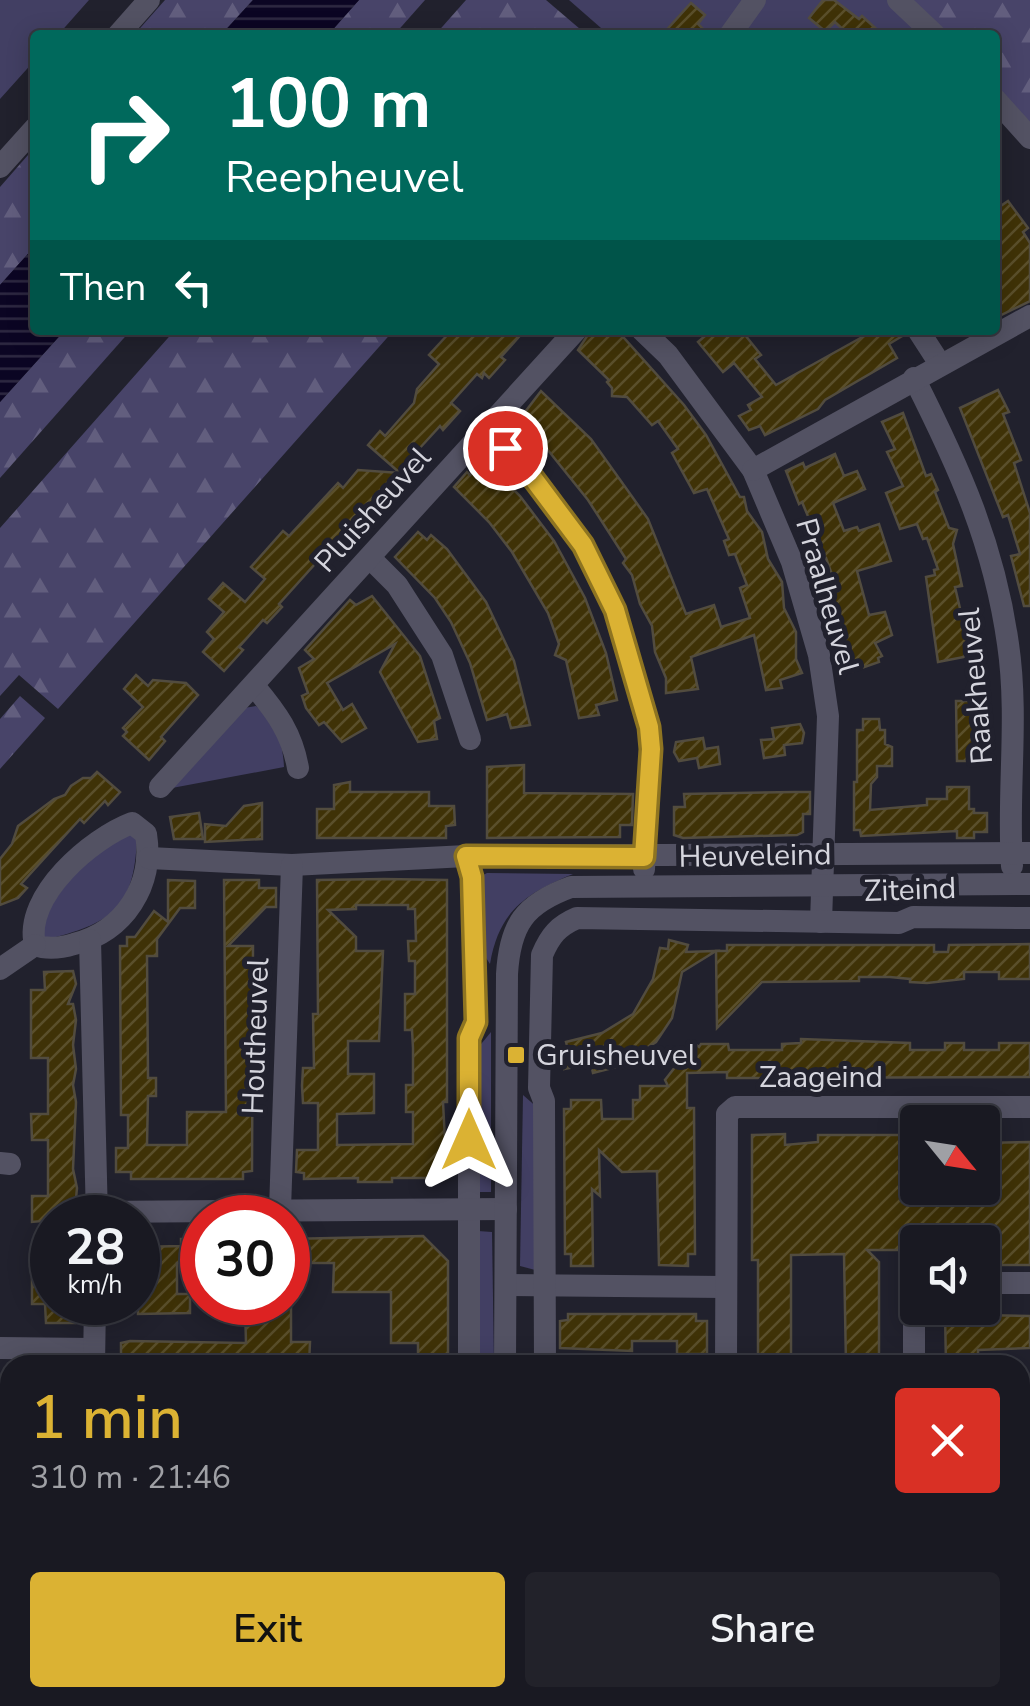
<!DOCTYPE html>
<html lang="en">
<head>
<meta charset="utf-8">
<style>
  body { margin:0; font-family:"Nunito Sans",sans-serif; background:#22222a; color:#f1f3f6; height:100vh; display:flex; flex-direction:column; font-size:38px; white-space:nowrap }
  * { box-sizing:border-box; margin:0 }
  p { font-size:32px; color:#9fa0a5 }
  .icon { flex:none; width:55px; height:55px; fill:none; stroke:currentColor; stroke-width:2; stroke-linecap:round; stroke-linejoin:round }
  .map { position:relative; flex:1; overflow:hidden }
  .details { position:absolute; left:0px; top:1355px; width:1030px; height:352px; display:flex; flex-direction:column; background:#191922; border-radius:30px 30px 0 0; box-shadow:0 5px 25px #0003,0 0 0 2px #373840 }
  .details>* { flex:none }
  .top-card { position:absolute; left:30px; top:30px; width:970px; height:305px; border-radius:10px; box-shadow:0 5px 25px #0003,0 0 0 2px #373840; background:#00695c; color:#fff; overflow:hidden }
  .needle { width:65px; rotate:120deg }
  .controls { position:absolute; left:900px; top:1105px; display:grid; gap:20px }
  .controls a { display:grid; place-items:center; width:100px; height:100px; border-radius:10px; background:#191922; box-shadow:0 5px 25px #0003,0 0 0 2px #373840; font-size:50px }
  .speed { position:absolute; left:30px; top:1195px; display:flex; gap:20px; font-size:50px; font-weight:700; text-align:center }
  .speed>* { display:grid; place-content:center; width:130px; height:130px; border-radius:50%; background:#191922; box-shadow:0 5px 25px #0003,0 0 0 2px #373840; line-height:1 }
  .speed small { font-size:25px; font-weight:400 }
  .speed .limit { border:15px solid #d22; background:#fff; color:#111 }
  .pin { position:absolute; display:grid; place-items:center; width:85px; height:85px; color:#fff; margin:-42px; border:5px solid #fff; border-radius:50%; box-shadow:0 2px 10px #0007 }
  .me { position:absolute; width:110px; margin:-55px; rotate:0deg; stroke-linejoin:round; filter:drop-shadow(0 0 8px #0008) }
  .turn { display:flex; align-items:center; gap:35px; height:210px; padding:0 30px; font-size:45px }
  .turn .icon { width:130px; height:130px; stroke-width:2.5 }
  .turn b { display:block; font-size:70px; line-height:85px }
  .then { display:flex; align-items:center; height:95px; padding:0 30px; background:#0003; gap:20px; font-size:38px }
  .round { display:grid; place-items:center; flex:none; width:105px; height:105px; border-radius:10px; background:#22222a }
  .headline { display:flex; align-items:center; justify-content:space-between; height:170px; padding:0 30px }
  h1 { font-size:60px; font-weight:600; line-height:75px; color:#dbb233 }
  .primary-button { display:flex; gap:20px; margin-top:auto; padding:20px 30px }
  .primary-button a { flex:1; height:115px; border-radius:10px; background:#dbb233; color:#111; font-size:40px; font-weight:600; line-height:115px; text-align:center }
  .primary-button a+a { background:#22222a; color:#f1f3f6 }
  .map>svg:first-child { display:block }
  .green { fill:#423f63 }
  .forest { fill:url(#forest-firs) }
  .water { fill:url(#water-rules) }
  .building { fill:url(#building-hatch); stroke:#524c3f; stroke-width:2.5; fill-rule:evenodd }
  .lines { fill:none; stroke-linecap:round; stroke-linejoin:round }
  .minor { stroke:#535263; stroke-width:22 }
  .route-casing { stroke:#8e7421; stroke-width:25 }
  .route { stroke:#dbb233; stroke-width:18 }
  .poi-dot { fill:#dbb233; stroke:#21212d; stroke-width:4 }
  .labels { text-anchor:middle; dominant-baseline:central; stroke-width:10; stroke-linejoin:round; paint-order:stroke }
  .street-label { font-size:30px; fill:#d5d5dd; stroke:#21212d }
  .poi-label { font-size:30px; fill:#d5d5dd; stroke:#21212d; text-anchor:start }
</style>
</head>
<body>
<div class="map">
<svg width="1030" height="1706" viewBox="0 0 1030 1706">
  <defs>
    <pattern id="forest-firs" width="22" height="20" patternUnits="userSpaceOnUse" patternTransform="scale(2.5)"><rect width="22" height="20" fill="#484469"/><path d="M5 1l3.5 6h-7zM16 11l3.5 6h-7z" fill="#625e7e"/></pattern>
    <pattern id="water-rules" width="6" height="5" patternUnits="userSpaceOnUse" patternTransform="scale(2.5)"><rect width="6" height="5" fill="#0b0523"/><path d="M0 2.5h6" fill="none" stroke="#2e2942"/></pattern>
    <pattern id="building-hatch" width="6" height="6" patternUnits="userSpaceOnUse" patternTransform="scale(2.5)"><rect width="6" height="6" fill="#3f3207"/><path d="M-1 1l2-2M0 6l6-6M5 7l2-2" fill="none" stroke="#5a4f2b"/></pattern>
  </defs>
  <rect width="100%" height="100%" fill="#21212d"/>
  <g class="green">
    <path d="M0 0H89L58 35H35V60L0 99Z"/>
    <path d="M569 0H746L723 35H609Z"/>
    <path d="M766 0H889L927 35H740Z"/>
    <path d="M256 706C276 721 283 744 284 767L172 788 244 708Z"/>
    <path d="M132 832 137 838C134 910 111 923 45 940L38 930 46 912 86 857Z"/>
    <path d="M487 873 573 874C525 894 499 911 490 964L479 947 481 876Z"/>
    <path d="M491 1032V1192H478L477 1049Z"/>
    <path d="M523 1095 539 1109V1271L520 1266Z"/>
    <path d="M478 1231 492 1232 494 1365H477Z"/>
    <path d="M1030 1460V1597H1020V1466Z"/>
  </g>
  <g class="forest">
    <path d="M165 0H253L221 35H134Z"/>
    <path d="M359 0H425L394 35H328Z"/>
    <path d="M466 0H546L587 35H435Z"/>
    <path d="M909 0H1030V126L995 88V35H945Z"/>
    <path d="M35 147V246L0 285V187Z"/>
    <path d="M65 330H131L0 478V402Z"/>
    <path d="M175 330H394L58 709 19 675 0 696V528Z"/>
    <path d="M20 696 45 718 0 769V719Z"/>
  </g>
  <g class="water">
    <path d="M253 0H359L328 35H221Z"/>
    <path d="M35 246V330H65L0 402V285Z"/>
  </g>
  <g class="building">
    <path d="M823 0H834L859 19 862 16 883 35H845L847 33 835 22 825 31 809 18Z"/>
    <path d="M691 3 705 15 698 24 709 35H662Z"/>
    <path d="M1008 201 1028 228 1023 232 1030 243V301L995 318V210Z"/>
    <path d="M452 330H525L501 357 505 360 489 378 484 373 482 378 477 374 451 403 460 411 443 430 440 426 418 450 420 451 392 483 396 486 340 550 333 544 279 604 282 607 267 623 263 620 239 647 243 650 224 671 203 652 214 639 207 632 224 612 209 599 223 583 245 602 265 579 251 567 283 531 289 536 338 483 343 488 358 470 400 473 368 445 380 431 385 436 414 403 417 389 439 364 429 355Z"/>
    <path d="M591 330H613L624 338 684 405 706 435 740 497H744L747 511 762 532 768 559 782 582 784 608 796 632V659L802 673 780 680 782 688 766 690 754 635 691 657 698 689 666 693V678L655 652 652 626 640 604 632 575 623 563 626 559 588 500 543 444 519 420 541 391 591 439 648 519 686 614 714 605 721 627 750 618 740 588 747 585 735 554 729 555 724 541 729 539 707 489 694 493 672 453 678 449 658 421 652 425 627 397 612 396V388L607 382 609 380 578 350Z"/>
    <path d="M712 330H741L761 355 755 359 776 385 875 330H903L904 335 889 344 897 358 825 400 818 409 765 435 760 426 749 430 739 416 751 410 748 405 762 397 734 363 723 372 698 342Z"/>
    <path d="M998 390 1009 412 1003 414 1021 460 1014 463 1030 513V606H1024L1011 556 1020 554 1008 515 1003 517 960 408Z"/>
    <path d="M903 413 926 476 931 474 938 490 935 492 949 528 957 530 953 544 962 586 955 587 962 617 974 614 978 636 974 637 975 643 972 644 974 655 938 662 926 577 935 575 934 570 938 569 927 538 923 539 917 524 900 529 886 493 903 486 887 452 895 449 882 422Z"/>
    <path d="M835 454 844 476 857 471 865 489 833 503 844 531 857 527 859 531 879 524 891 561 857 571 869 615 885 612 892 635 875 643 882 656 878 658 879 662 853 671 843 653 846 652 844 640 830 593 838 591 826 558 821 559 815 541 818 540 802 502 799 504 786 471 803 463 805 468Z"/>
    <path d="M485 461 520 496 554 541 585 598 606 653 617 700 596 705 599 715 579 718 566 660 555 655 559 644 548 613 512 552 489 522 454 487 467 472 470 475Z"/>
    <path d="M418 532 427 540 431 535 447 549 486 602 514 661 530 725 511 728 507 714 487 720 470 663 451 622 435 598 395 557Z"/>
    <path d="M372 596 420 656 440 718 434 721 437 739 418 742 380 672 395 644 327 683 343 710 352 704 366 728 342 742 324 722 319 725 306 708 302 696 308 693 299 668 314 659 305 650 350 600 356 605Z"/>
    <path d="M136 675 148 686 153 680 186 683 198 695 161 737 165 741 149 760 123 736 127 732 123 728 143 707 124 689Z"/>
    <path d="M956 701H986V743L989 745 986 761H957Z"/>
    <path d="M863 719H879L880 730H885V744L892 747V766H877V777L871 784 870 810 927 805V799H947V787H969V809H974V813H987V832H974V838H957V831L861 836 860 830H854V782H857V730H863Z"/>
    <path d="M800 724 804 733 802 743 784 745 785 755 764 758 761 740 774 739 772 728Z"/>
    <path d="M703 738 705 749 718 747 720 764 699 768 697 758 679 761 674 752 676 742Z"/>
    <path d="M524 765V793L633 794 632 825H620V837L487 838V767Z"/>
    <path d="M97 772 120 792 108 805 105 801 84 823 80 819 21 884 27 888 18 898 0 905V859L12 844 18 826 54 799 65 795 71 786 83 778H91Z"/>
    <path d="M350 782V792H429V806H454L455 825 446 826V838H317V809H334V785Z"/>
    <path d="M795 792H810V814H803V832L797 835 683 838 674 835V807H685L684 794Z"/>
    <path d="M262 803V839L205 842V824L226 826 244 806Z"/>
    <path d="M199 813 203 839H174L170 817Z"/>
    <path d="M384 879 447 880V1102H443L447 1178H392V1182H358V1178L304 1179V1173L296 1172 297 1150H318V1103H303L302 1086 303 1068H314L313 1014H318L317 880ZM356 905H408V909H415L416 941H408L409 961H415V994H405V1030H412L413 1048V1085H406V1112H413V1144L337 1145V1114L374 1113V1074H348V1041H379L383 951H356V937L328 910 356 909Z"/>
    <path d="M168 880 195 881V908H180L157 939V956H147L148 1078H156V1096H148L147 1145H187V1112H226L224 880H259V888H276V907H266L228 946H253L252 1171 243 1172V1179H131V1172H116V1148H128V1115H121L120 946H127V937H135L154 911 168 922Z"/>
    <path d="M669 940 688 945 686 952 716 951 682 972 672 1018 656 1042 616 1067 593 1073 591 1064 564 1069 560 1051 568 1049 566 1042 602 1033 633 1014 653 979 660 948 668 949Z"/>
    <path d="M1030 944V979H999V972H964V979L927 983 910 982V979L890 977H859V981L762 982 717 1028 716 951H727V945H934V952H948L949 945Z"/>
    <path d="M73 971 76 984 68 1004H73L76 1020 73 1045 76 1069 73 1085 76 1102 73 1169 77 1188 74 1218 32 1222V1196H48V1140H32L31 1114H48V1058H31V990H45L44 972Z"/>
    <path d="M801 1039 910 1043V1050H945V1043H964V1050H999V1043H1030V1077L727 1078V1072L687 1073V1108H694L695 1254H688V1266L659 1265 657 1171 622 1172 599 1150 600 1196 592 1189 593 1266H571V1254H565L564 1109H571V1100H601L602 1119H633V1100H640V1086H668L665 1080 694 1043 699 1047 701 1044H728L729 1050H782V1044L801 1043Z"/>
    <path d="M785 1134V1145L818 1142V1135H918V1188H982V1143L1030 1142V1265H990L989 1250H982V1242H918V1250H867L879 1262V1365H846L844 1254 791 1255V1364H758V1260H752V1135Z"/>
    <path d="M423 1236 448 1261V1365H418V1343H391V1292H333L334 1263H288V1239Z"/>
    <path d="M181 1239H202V1263H177V1294H190V1313L138 1314V1247L181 1246Z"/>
    <path d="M32 1278H52V1302H75L77 1311 75 1323H46L45 1304H32Z"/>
    <path d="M291 1304V1342H310L309 1365H121V1343L130 1341 246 1343 245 1306Z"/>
    <path d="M952 1308H978V1315L1030 1316V1348L978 1350V1365H946L945 1313H952Z"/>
    <path d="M568 1314H696V1321H707V1354H677V1341H632V1351L560 1348V1321L568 1320Z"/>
  </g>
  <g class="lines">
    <g class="minor">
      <path d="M898 0 935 35"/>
      <path d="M118 35 149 0"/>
      <path d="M730 35 755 0"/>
      <path d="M995 99 1030 138"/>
      <path d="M0 167 35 128"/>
      <path d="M642 330 668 355 753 470 792 562 819 655 828 716 821 922"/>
      <path d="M918 330 940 364"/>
      <path d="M914 378C959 467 994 544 1008 644 1019 718 1007 793 1012 866"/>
      <path d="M486 431 524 465 583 545 615 610 649 727 651 749 644 869"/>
      <path d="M753 470 1030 316"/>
      <path d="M370 558 397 585 442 655 470 739"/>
      <path d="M255 687C277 713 292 734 298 768"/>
      <path d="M160 787 576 330"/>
      <path d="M132 823 146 834C154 885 125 931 74 944 61 948 48 950 35 945 23 896 92 838 132 823Z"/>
      <path d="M466 856 472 877 476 1022 469 1038V1365"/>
      <path d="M149 858 292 865 466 856 1030 853"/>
      <path d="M90 940 97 1218"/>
      <path d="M0 969 35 945"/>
      <path d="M0 1163 10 1164"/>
      <path d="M280 1209 292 865"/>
      <path d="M97 1212 506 1209"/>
      <path d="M982 1283H1030"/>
      <path d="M506 1285 725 1287"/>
      <path d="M0 1348 94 1349"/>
      <path d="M94 1365 95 1302"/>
      <path d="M505 1365 507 974C510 925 524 904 571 887L1030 884"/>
      <path d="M545 1365 544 1101 539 1088 542 955C550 936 558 926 577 918L899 923 913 917 1030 918"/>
      <path d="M726 1365 727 1114 735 1107H1030"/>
      <path d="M914 1365V1294L918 1291"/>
      <path d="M0 1532 10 1533"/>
      <path d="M1020 1607 1030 1606"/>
      <path d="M13 1698V1706"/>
      <path d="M386 1698V1706"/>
      <path d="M575 1698V1706"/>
      <path d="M606 1698V1706"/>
      <path d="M819 1698V1706"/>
      <path d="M958 1698V1706"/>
      <path d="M208 1706V1698"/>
      <path d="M646 1706V1698"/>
    </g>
  </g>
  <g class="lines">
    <g class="route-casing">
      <path id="route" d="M469 1140V1038L476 1022 472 877 466 856 644 857 651 749 649 727 615 610 583 545 524 466 505 448"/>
    </g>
    <use href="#route" class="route"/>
  </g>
  <rect class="poi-dot" x="506" y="1045" width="20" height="20" rx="5"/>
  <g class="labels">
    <g class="street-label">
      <text transform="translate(373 510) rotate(-48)">Pluisheuvel</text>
      <text transform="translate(827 596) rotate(74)">Praalheuvel</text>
      <text transform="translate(976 686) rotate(-95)">Raakheuvel</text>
      <text transform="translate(755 856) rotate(-1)">Heuveleind</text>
      <text transform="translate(910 890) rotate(-2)">Ziteind</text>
      <text transform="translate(256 1036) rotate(-88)">Houtheuvel</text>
      <text x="821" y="1077">Zaageind</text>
    </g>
    <g class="poi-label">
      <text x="536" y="1055">Gruisheuvel</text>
    </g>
  </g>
</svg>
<div class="controls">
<a><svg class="needle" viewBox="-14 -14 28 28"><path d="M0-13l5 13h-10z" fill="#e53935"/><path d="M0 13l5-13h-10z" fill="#9fa0a5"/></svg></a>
<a><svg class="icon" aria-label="sound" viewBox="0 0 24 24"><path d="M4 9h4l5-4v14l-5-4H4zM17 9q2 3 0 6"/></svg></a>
</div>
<div class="speed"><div>28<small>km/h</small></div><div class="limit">30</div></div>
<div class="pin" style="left:505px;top:448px;background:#d93025"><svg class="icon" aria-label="arrive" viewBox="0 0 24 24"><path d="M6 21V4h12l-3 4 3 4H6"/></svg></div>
<svg class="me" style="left:469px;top:1140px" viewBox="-20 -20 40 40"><path d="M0-17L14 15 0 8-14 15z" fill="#dbb233" stroke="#fff" stroke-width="4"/></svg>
<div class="top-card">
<div class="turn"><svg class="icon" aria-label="right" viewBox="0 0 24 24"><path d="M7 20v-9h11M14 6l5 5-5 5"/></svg><div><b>100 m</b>Reepheuvel</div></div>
<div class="then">Then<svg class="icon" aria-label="left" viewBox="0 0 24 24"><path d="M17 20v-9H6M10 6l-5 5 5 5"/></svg></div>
</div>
<section class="details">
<div class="headline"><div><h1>1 min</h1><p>310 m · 21:46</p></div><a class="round" style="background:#d93025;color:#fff"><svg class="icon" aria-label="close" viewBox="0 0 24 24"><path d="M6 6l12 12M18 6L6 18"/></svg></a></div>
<div class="primary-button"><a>Exit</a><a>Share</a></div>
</section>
</div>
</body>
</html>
